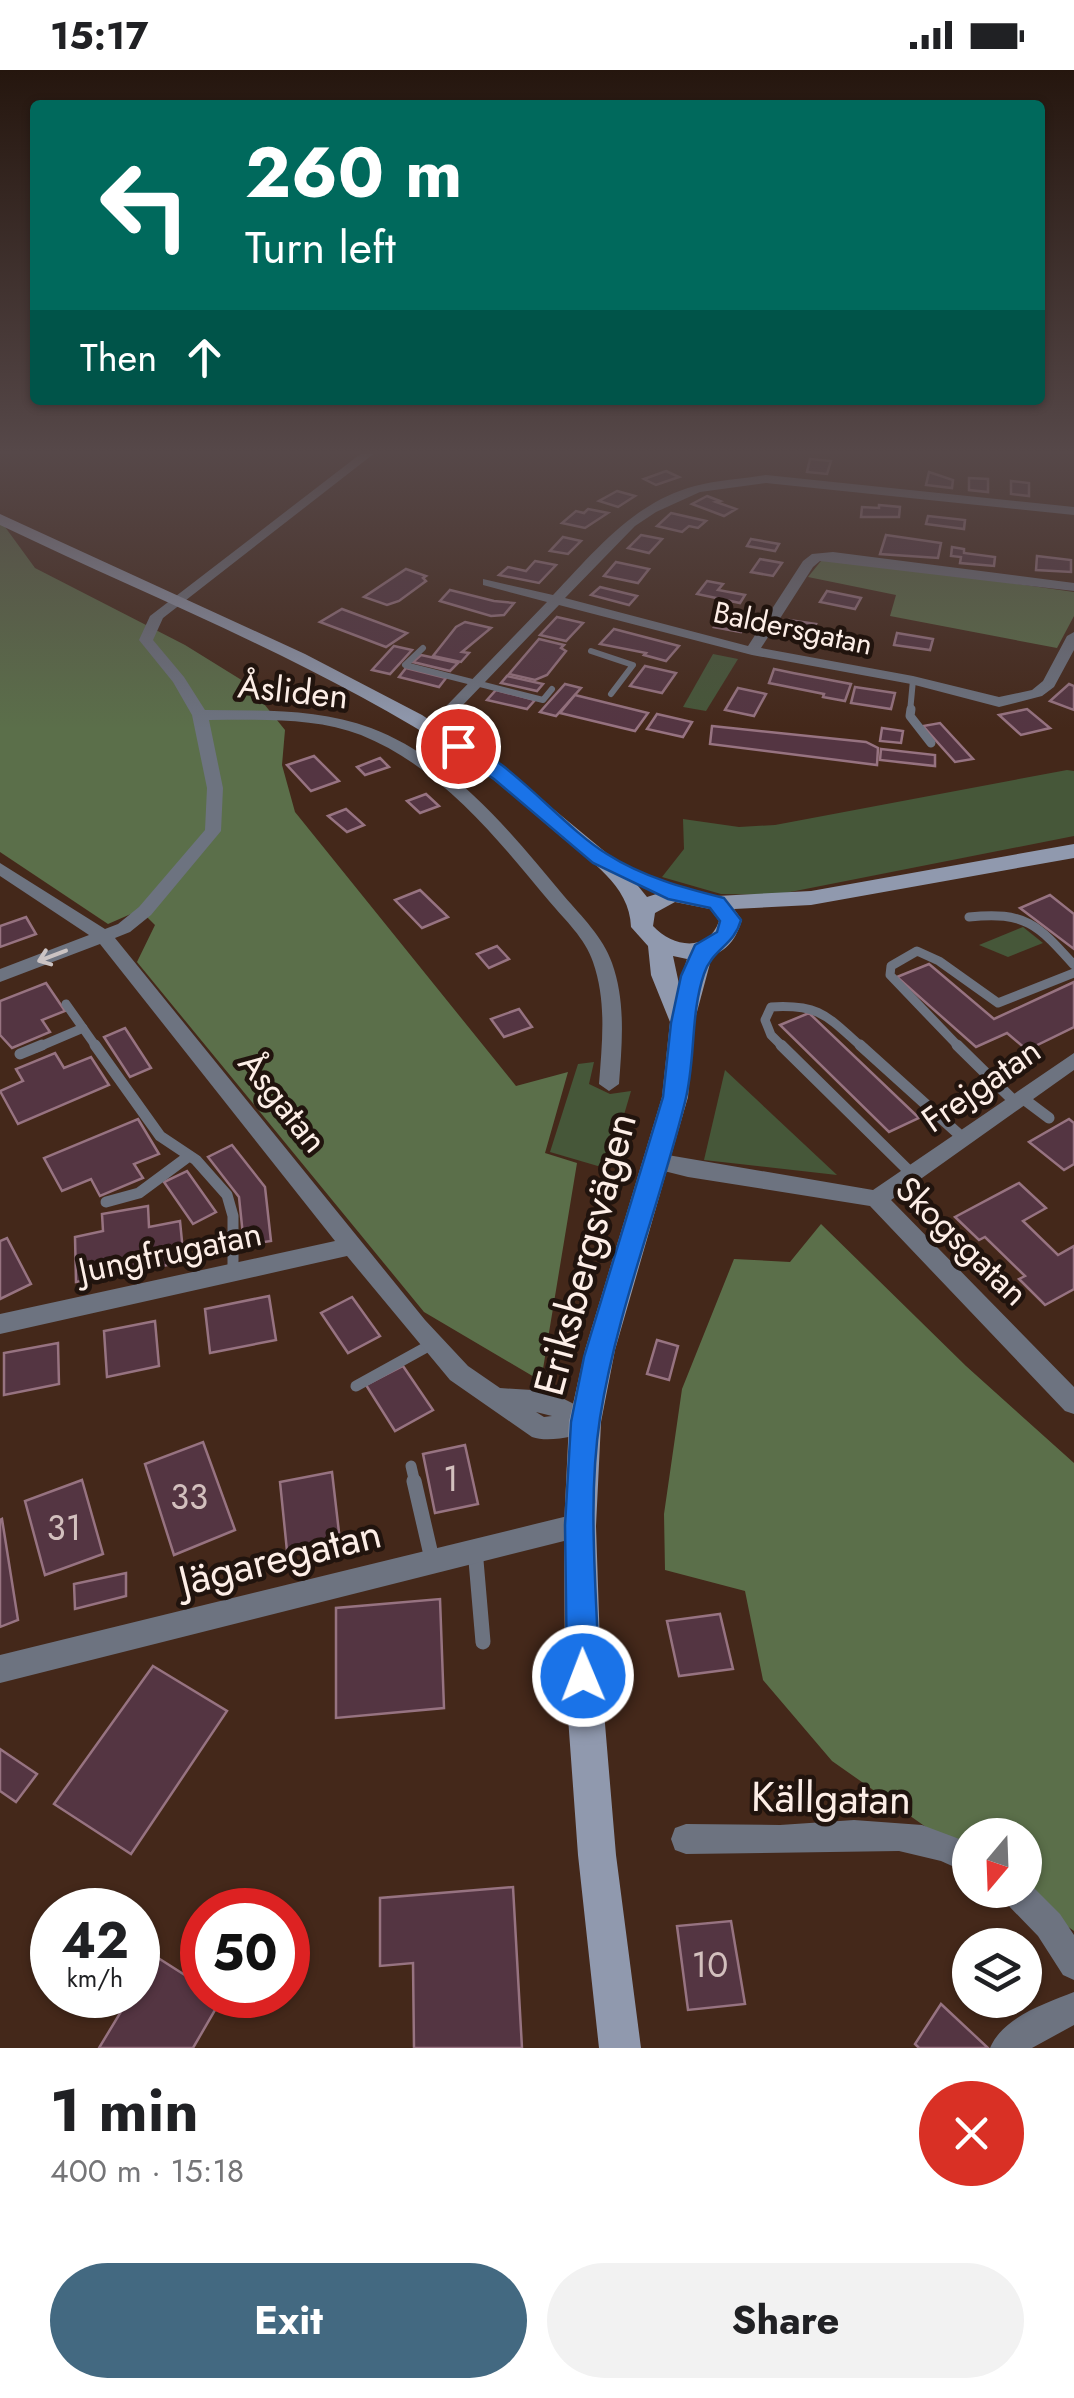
<!DOCTYPE html>
<html lang="en">
<head>
<meta charset="utf-8">
<style>
  body { margin:0; font-family:Jost,sans-serif; background:#f2f2f2; color:#202124; height:100vh; display:flex; flex-direction:column; font-size:38px; white-space:nowrap }
  * { box-sizing:border-box; margin:0 }
  p { font-size:32px; color:#757577 }
  .icon { flex:none; width:55px; height:55px; fill:none; stroke:currentColor; stroke-width:2; stroke-linecap:round; stroke-linejoin:round }
  .map { position:relative; height:1978px; overflow:hidden }
  .panel { display:flex; flex-direction:column; background:#fff; flex:1 }
  .panel>* { flex:none }
  .hud { position:absolute; left:30px; top:30px; width:1015px; height:305px; border-radius:10px; box-shadow:0 2px 8px #0004; background:#00695c; color:#fff; overflow:hidden }
  .needle { width:65px; rotate:199deg }
  .fabs { position:absolute; left:952px; top:1748px; display:grid; gap:20px }
  .fabs a { display:grid; place-items:center; width:90px; height:90px; border-radius:50%; background:#fff; box-shadow:0 2px 8px #0004; font-size:50px }
  .speed { position:absolute; left:30px; top:1818px; display:flex; gap:20px; font-size:50px; font-weight:700; text-align:center }
  .speed>* { display:grid; place-content:center; width:130px; height:130px; border-radius:50%; background:#fff; box-shadow:0 2px 8px #0004; line-height:1 }
  .speed small { font-size:25px; font-weight:400 }
  .speed .limit { border:15px solid #d22; background:#fff; color:#111 }
  .pin { position:absolute; display:grid; place-items:center; width:85px; height:85px; color:#fff; margin:-42px; border:5px solid #fff; border-radius:50%; box-shadow:0 2px 10px #0007 }
  .me { position:absolute; width:110px; margin:-55px; rotate:359deg; stroke-linejoin:round; filter:drop-shadow(0 0 8px #0008) }
  .turn { display:flex; align-items:center; gap:35px; height:210px; padding:0 50px; font-size:45px }
  .turn .icon { width:130px; height:130px; stroke-width:2.5 }
  .turn b { display:block; font-size:70px; line-height:85px }
  .then { display:flex; align-items:center; height:95px; padding:0 50px; background:#0003; gap:20px; font-size:38px }
  .round { display:grid; place-items:center; flex:none; width:105px; height:105px; border-radius:52px; background:#f2f2f2 }
  .headline { display:flex; align-items:center; justify-content:space-between; height:170px; padding:0 50px }
  h1 { font-size:60px; font-weight:700; line-height:75px }
  .button { display:flex; gap:20px; margin-top:auto; padding:20px 50px }
  .button a { flex:1; height:115px; border-radius:60px; background:#436981; color:#fff; font-size:40px; font-weight:700; line-height:115px; text-align:center }
  .button a+a { background:#f2f2f2; color:#202124 }
  .status { display:flex; justify-content:space-between; align-items:center; height:70px; padding:0 50px; background:#fff; direction:ltr }
  .status svg { height:28px; fill:currentColor }
  .map>svg:first-child { display:block }
  .green { fill:#465739 }
  .forest { fill:#5b6f4a }
  .building { fill:#543542; stroke:#977381; stroke-width:2.5 }
  .lines { fill:none; stroke-linecap:round; stroke-linejoin:round }
  .service-far3 { stroke:#6d7380; stroke-width:6 }
  .service-far2 { stroke:#6d7380; stroke-width:9 }
  .service-far1 { stroke:#6d7380; stroke-width:11 }
  .service { stroke:#6d7380; stroke-width:15 }
  .minor { fill:#6d7380; fill-rule:evenodd }
  .secondary { fill:#9099ae; fill-rule:evenodd }
  .oneway { stroke:#cbc3c3 }
  .route { fill:#1a73e8; stroke:#114b97; stroke-width:2.5 }
  .labels { text-anchor:middle; dominant-baseline:central; stroke-width:9; stroke-linejoin:round; paint-order:stroke }
  .far-street-label { font-size:30px; fill:#fdeee7; stroke:#21140e }
  .street-label { font-size:35px; fill:#fdeee7; stroke:#21140e }
  .near-number-label { font-size:35px; fill:#d3c0be }
  .near-street-label { font-size:42px; fill:#fdeee7; stroke:#21140e }
</style>
</head>
<body>
<div class="status"><b>15:17</b><svg viewBox="0 0 49 12"><path d="M0 12V9h3v3zM5 12V6h3v6zM10 12V3h3v9zM15 12V0h3v12zM26 1h20v11H26zM47 4h2v5h-2z"/></svg></div>
<div class="map">
<svg width="1074" height="1978" viewBox="0 0 1074 1978">
  <rect width="100%" height="100%" fill="#44281a"/>
  <g class="green">
    <path d="M713 584 738 589 706 641 683 637Z"/>
    <path d="M1067 700 1074 701V766L775 825 721 824 662 807 684 779 683 749 739 757 775 755Z"/>
    <path d="M1023 857 1043 873 1008 887 979 875Z"/>
    <path d="M594 992 589 1014 610 1024 631 1021 608 1099 550 1082 578 994Z"/>
    <path d="M725 1000 837 1105 704 1090Z"/>
  </g>
  <g class="forest">
    <path d="M0 450 35 498 185 575 248 614 285 660 282 695 295 742 516 1016 568 1002 545 1083 577 1093 541 1311 424 1242 137 892 155 855 140 840 108 854 0 782Z"/>
    <path d="M821 491H856L1074 522V546L1057 578 890 546 896 525 808 507Z"/>
    <path d="M821 1154 966 1296 1074 1393V1861L1016 1820H1025V1765H970V1788L832 1691 763 1610 745 1521 665 1500 664 1444 682 1319 734 1189 790 1192Z"/>
  </g>
  <g class="building">
    <path d="M810 389 831 391 827 404 807 402Z"/>
    <path d="M666 401 679 407 656 415 644 409Z"/>
    <path d="M929 402 953 410 952 418 926 415Z"/>
    <path d="M969 408 988 409V422L969 420Z"/>
    <path d="M1011 411 1029 413V426L1011 424Z"/>
    <path d="M617 421 635 426 618 437 599 431Z"/>
    <path d="M707 426 720 431 716 432 736 439 724 446 692 434Z"/>
    <path d="M879 435 900 437 899 447H861L862 437 879 438Z"/>
    <path d="M588 439 608 443 585 458 562 453 576 441 584 443Z"/>
    <path d="M671 443 706 451 698 458 689 456 682 462 657 456Z"/>
    <path d="M928 446 965 450 964 459 926 454Z"/>
    <path d="M641 465 662 469 649 483 628 478Z"/>
    <path d="M886 465 941 473 938 488 880 484Z"/>
    <path d="M563 467 581 471 568 484 550 481Z"/>
    <path d="M751 469 779 474 775 481 747 476Z"/>
    <path d="M952 477 964 479V483L995 487 994 496 960 493 961 487 951 486Z"/>
    <path d="M1037 486 1071 490V502L1036 500Z"/>
    <path d="M760 489 782 493 773 506 751 502Z"/>
    <path d="M535 491 556 495 539 513 499 505 508 497 526 501Z"/>
    <path d="M616 492 649 499 638 513 604 506Z"/>
    <path d="M406 499 426 506 423 508 426 511 399 531 387 535 364 527Z"/>
    <path d="M707 511 723 514 718 520 745 525 740 533 697 524Z"/>
    <path d="M600 517 637 526 629 535 591 525Z"/>
    <path d="M450 520 494 531 514 533 504 545 491 546 440 531Z"/>
    <path d="M827 521 861 528 855 539 820 532Z"/>
    <path d="M342 539 407 563 386 577 320 552Z"/>
    <path d="M557 547 583 553 566 571 540 565Z"/>
    <path d="M720 547 747 553 741 562 714 557Z"/>
    <path d="M789 550 816 554 810 566 783 561Z"/>
    <path d="M465 552 491 558 462 582 469 583 461 592 433 586 456 557Z"/>
    <path d="M614 559 679 576 666 591 644 585 646 583 600 574Z"/>
    <path d="M897 563 933 569 930 580 894 575Z"/>
    <path d="M539 569 564 575 561 578 566 581 547 605 535 610 509 604Z"/>
    <path d="M837 570 869 576 865 584 833 578Z"/>
    <path d="M394 576 412 580 390 604 372 600Z"/>
    <path d="M421 585 458 593 450 601 413 592Z"/>
    <path d="M645 596 676 603 662 623 630 616Z"/>
    <path d="M406 598 446 608 439 617 399 607Z"/>
    <path d="M774 599 793 603 851 614 845 631 823 627 824 624 769 613Z"/>
    <path d="M507 606 543 614 537 621 501 613Z"/>
    <path d="M565 614 581 618 556 646 540 642Z"/>
    <path d="M1069 614 1074 616V640L1050 631Z"/>
    <path d="M855 617 895 623 891 639 851 633Z"/>
    <path d="M738 618 766 624 754 646 725 640Z"/>
    <path d="M496 620 535 630 527 639 487 630Z"/>
    <path d="M575 625 648 643 635 661 560 643Z"/>
    <path d="M1027 639 1050 658 1021 665 999 645Z"/>
    <path d="M657 644 692 652 683 667 647 659Z"/>
    <path d="M940 653 973 689 955 692 923 656Z"/>
    <path d="M712 656 866 672 878 678 877 695 710 674Z"/>
    <path d="M882 658 903 661 901 673 880 671Z"/>
    <path d="M881 679 935 685V696L880 690Z"/>
    <path d="M314 686 339 711 311 721 287 695Z"/>
    <path d="M380 688 389 697 365 705 357 697Z"/>
    <path d="M426 724 439 736 420 743 407 731Z"/>
    <path d="M346 739 364 755 347 762 328 746Z"/>
    <path d="M420 820 448 847 422 858 395 830Z"/>
    <path d="M1050 825 1074 844V879L1020 838Z"/>
    <path d="M26 847 36 864 0 877V856Z"/>
    <path d="M497 876 509 889 489 898 477 884Z"/>
    <path d="M929 894 994 949 1074 912V957L1027 980 1007 963 976 977 897 907Z"/>
    <path d="M46 913 65 941 42 950 50 962 12 978 0 965V931Z"/>
    <path d="M519 939 532 957 504 967 491 949Z"/>
    <path d="M809 943 919 1048 889 1062 780 955Z"/>
    <path d="M125 958 151 998 130 1007 104 967Z"/>
    <path d="M55 983 64 998 91 987 109 1015 18 1054 0 1021 23 1011 16 999Z"/>
    <path d="M138 1049 159 1084 134 1094 143 1108 100 1126 91 1109 62 1121 44 1088Z"/>
    <path d="M1069 1049 1074 1053V1094L1064 1100 1029 1072Z"/>
    <path d="M232 1075 265 1117 271 1171 244 1175 239 1127 208 1087Z"/>
    <path d="M187 1101 216 1142 193 1154 164 1112Z"/>
    <path d="M1019 1113 1046 1138 1023 1151 1058 1185 1074 1176V1219L1045 1235 1019 1209 1025 1206 985 1167 979 1170 955 1147Z"/>
    <path d="M148 1136 149 1157 180 1151 184 1192 76 1212 75 1167 103 1161 102 1144Z"/>
    <path d="M7 1168 31 1214 0 1229V1171Z"/>
    <path d="M269 1226 276 1270 210 1283 205 1239Z"/>
    <path d="M352 1227 380 1266 348 1283 321 1243Z"/>
    <path d="M155 1251 159 1296 107 1307 104 1261Z"/>
    <path d="M657 1270 678 1276 669 1310 647 1304Z"/>
    <path d="M58 1273 59 1314 4 1325V1283Z"/>
    <path d="M403 1296 433 1340 395 1361 366 1315Z"/>
    <path d="M203 1372 235 1460 174 1485 145 1394Z"/>
    <path d="M465 1375 478 1434 435 1443 423 1384Z"/>
    <path d="M332 1402 340 1471 287 1481 280 1412Z"/>
    <path d="M82 1410 103 1484 45 1505 25 1431Z"/>
    <path d="M2 1449 18 1550 0 1557V1450Z"/>
    <path d="M126 1503V1526L75 1539 74 1514Z"/>
    <path d="M440 1529 444 1638 336 1648V1538Z"/>
    <path d="M720 1544 733 1599 679 1606 667 1551Z"/>
    <path d="M153 1596 227 1641 131 1784 54 1734Z"/>
    <path d="M0 1679 37 1704 16 1732 0 1721Z"/>
    <path d="M513 1817 522 1978H414L413 1893 380 1896V1828Z"/>
    <path d="M731 1851 745 1934 688 1940 677 1856Z"/>
    <path d="M155 1886 202 1916V1925L222 1928 193 1978H99L131 1925H138V1914Z"/>
    <path d="M941 1934 988 1978H919L915 1974Z"/>
  </g>
  <g class="lines">
    <g class="service-far3">
      <path d="M423 578 405 595 543 630 552 619"/>
      <path d="M591 581 633 595 611 624"/>
      <path d="M910 642 913 610"/>
    </g>
    <g class="service-far2">
      <path d="M911 639 910 646 931 673"/>
      <path d="M969 847C1026 841 1038 855 1074 895"/>
      <path d="M66 934 97 978"/>
      <path d="M36 978 83 958"/>
      <path d="M784 978 771 965 765 950 771 937C820 934 827 946 863 978"/>
      <path d="M960 978 890 905 891 896 917 881 939 891 998 933 1074 903"/>
    </g>
    <g class="service-far1">
      <path d="M95 975 160 1066 196 1090 227 1125 233 1146V1204"/>
      <path d="M781 975 912 1104"/>
      <path d="M860 975 963 1068"/>
      <path d="M957 975 1014 1031"/>
      <path d="M20 984 42 975"/>
      <path d="M1021 1027 1049 1048"/>
      <path d="M106 1132 139 1123 189 1086"/>
      <path d="M356 1316 432 1274"/>
      <path d="M411 1396 415 1413"/>
    </g>
    <g class="service">
      <path d="M414 1411 432 1489"/>
      <path d="M475 1479 483 1572"/>
    </g>
    <g class="minor">
      <path d="M363 382H376L163 548 153 570 184 607 205 640C260 641 318 638 371 658 452 689 510 761 564 826 582 847 603 867 612 893 626 932 622 974 619 1014L609 1021 599 1014C602 973 607 932 593 892 585 868 565 850 549 831 496 767 440 697 361 665 314 647 258 650 209 650L223 718 221 761 151 845 130 862 115 868 425 1250 468 1296 500 1318 548 1321 594 1344 597 1352 594 1360C577 1366 549 1373 532 1367L450 1310 347 1186 0 1264V1244L335 1171 100 874 0 912V899L89 865 0 806V793L105 859 118 854 139 837 205 760 207 718 192 645 173 612 139 570 150 546ZM536 1342 552 1346 544 1347Z"/>
      <path d="M766 405 1074 437V445L766 413 700 422 656 442 635 456 565 528 748 576 803 491 812 484 833 482 1074 513V521L820 491 813 497 761 578 913 606 999 627 1032 620 1043 611 1067 566 1074 562V580L1054 617 1042 626 999 637 911 614 752 585 559 535 436 663H426V657L547 532 483 515V509L553 525C595 481 634 432 695 416 718 410 743 409 766 405Z"/>
      <path d="M1074 983V1000L891 1130 1074 1317V1344L1065 1341 870 1136 688 1107 648 1097 645 1091 648 1085 656 1083 873 1120Z"/>
      <path d="M580 1443 589 1446 593 1455 589 1464 580 1467 0 1613V1585Z"/>
      <path d="M854 1750 922 1755 970 1773V1804L941 1791 899 1781 686 1784 675 1780 671 1769 675 1758 686 1754 780 1755Z"/>
      <path d="M1025 1809 1060 1844 1074 1865V1910L1063 1905 1038 1866 1004 1831 999 1820H1025Z"/>
      <path d="M1074 1922V1955L1032 1978H990C1003 1947 1044 1934 1074 1922Z"/>
    </g>
    <path class="secondary" d="M0 444 305 584 422 645 517 709 621 795 647 827 675 818 717 826 811 821 1074 774V788L811 835 734 839 742 850C736 868 730 878 712 886L694 953 688 1027 615 1280 601 1352 596 1456 601 1606 616 1785 641 1978H599L578 1785 565 1606 564 1456 569 1352 585 1280 662 1027 670 952 651 905 648 876 631 857C630 815 589 790 559 765 528 739 498 711 464 688 319 593 156 530 0 455ZM675 832 710 839 719 851C709 882 673 878 653 856L655 843ZM673 886 687 889 679 914Z"/>
  </g>
  <defs><path id="oneway-shaft" d="M-6 0H5M1.5-3L5.5 0L1.5 3" fill="none" stroke-width="1.6" stroke-linecap="round" stroke-linejoin="round" transform="scale(2.5)"/></defs>
  <use class="oneway" href="#oneway-shaft" transform="translate(52 886) rotate(159)"/>
  <linearGradient id="sky" x2="0" y2="1"><stop stop-color="#25160e"/><stop offset="0.58" stop-color="#564849"/><stop offset="1" stop-color="#564849" stop-opacity="0"/></linearGradient>
  <rect width="1074" height="659" fill="url(#sky)"/>
  <path class="route" d="M458 670C509 687 560 755 607 784 643 807 684 818 724 828L741 850C734 876 712 879 704 904 690 945 696 990 685 1032 659 1137 617 1240 600 1348 587 1432 597 1522 599 1606L594 1618 583 1623 571 1618 567 1606 565 1455 571 1352 584 1287 663 1027 671 953 681 906 695 875 717 862 720 851 710 838 668 829 593 793 494 709 451 680 449 676Z"/>
  <g class="labels">
    <g class="far-street-label">
      <text transform="translate(793 558) rotate(12)">Baldersgatan</text>
    </g>
    <g class="street-label">
      <text transform="translate(293 621) rotate(6)">Åsliden</text>
      <text transform="translate(981 1015) rotate(-35)">Frejgatan</text>
      <text transform="translate(283 1032) rotate(51)">Åsgatan</text>
      <text transform="translate(962 1171) rotate(44)">Skogsgatan</text>
      <text transform="translate(170 1182) rotate(-12)">Jungfrugatan</text>
    </g>
    <g class="near-number-label">
      <text x="451" y="1409">1</text>
      <text x="189" y="1427">33</text>
      <text x="64" y="1458">31</text>
      <text x="710" y="1895">10</text>
    </g>
    <g class="near-street-label">
      <text transform="translate(585 1184) rotate(-75)">Eriksbergsvägen</text>
      <text transform="translate(280 1487) rotate(-14)">Jägaregatan</text>
      <text transform="translate(831 1728) rotate(1)">Källgatan</text>
    </g>
  </g>
</svg>
<div class="fabs">
<a><svg class="needle" viewBox="-14 -14 28 28"><path d="M0-13l5 13h-10z" fill="#e53935"/><path d="M0 13l5-13h-10z" fill="#757577"/></svg></a>
<a><svg class="icon" aria-label="layers" viewBox="0 0 24 24"><path d="M12 4l9 5-9 5-9-5zM3 14l9 5 9-5"/></svg></a>
</div>
<div class="speed"><div>42<small>km/h</small></div><div class="limit">50</div></div>
<div class="pin" style="left:458px;top:676px;background:#d93025"><svg class="icon" aria-label="arrive" viewBox="0 0 24 24"><path d="M6 21V4h12l-3 4 3 4H6"/></svg></div>
<svg class="me" style="left:583px;top:1606px" viewBox="-20 -20 40 40"><circle r="17" fill="#1a73e8" stroke="#fff" stroke-width="3"/><path d="M0-11L8 9 0 5-8 9z" fill="#fff"/></svg>
<div class="hud">
<div class="turn"><svg class="icon" aria-label="left" viewBox="0 0 24 24"><path d="M17 20v-9H6M10 6l-5 5 5 5"/></svg><div><b>260 m</b>Turn left</div></div>
<div class="then">Then<svg class="icon" aria-label="ahead" viewBox="0 0 24 24"><path d="M12 20V5M6 11l6-6 6 6"/></svg></div>
</div>
</div>
<section class="panel">
<div class="headline"><div><h1>1 min</h1><p>400 m · 15:18</p></div><a class="round" style="background:#d93025;color:#fff"><svg class="icon" aria-label="close" viewBox="0 0 24 24"><path d="M6 6l12 12M18 6L6 18"/></svg></a></div>
<div class="button"><a>Exit</a><a>Share</a></div>
</section>
</body>
</html>
